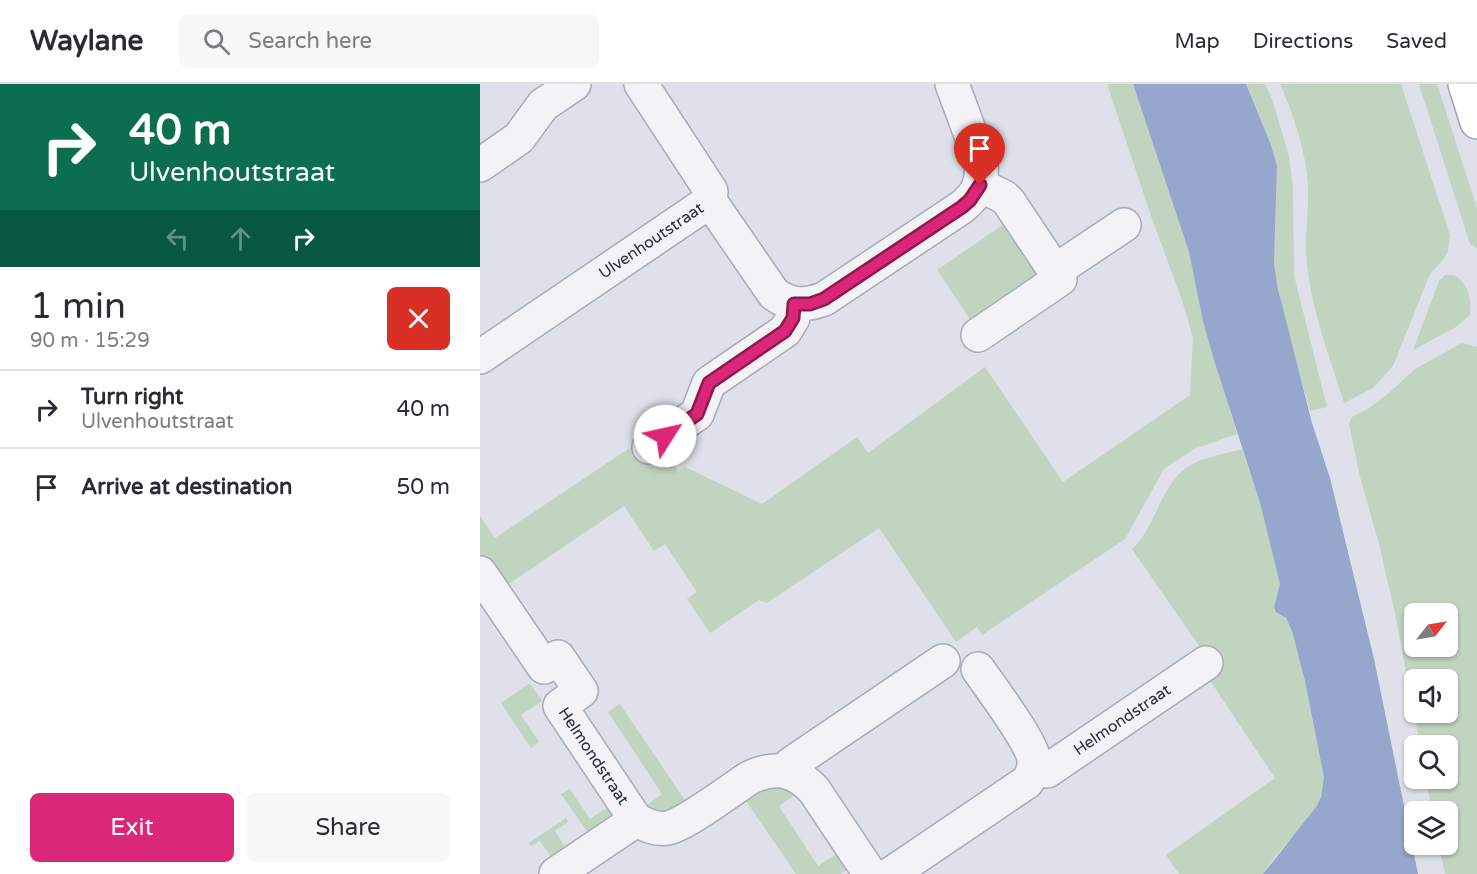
<!DOCTYPE html>
<html lang="en">
<head>
<meta charset="utf-8">
<style>
  body { margin:0; font-family:"Varela Round",sans-serif; background:#f7f7f7; color:#2b2b33; height:100vh; display:flex; flex-direction:column; font-size:22px; white-space:nowrap }
  * { box-sizing:border-box; margin:0 }
  p { font-size:20px; color:#7c7c81 }
  .icon { flex:none; width:33px; height:33px; fill:none; stroke:currentColor; stroke-width:2; stroke-linecap:round; stroke-linejoin:round }
  .map { position:relative; flex:1; overflow:hidden }
  .sheet { display:flex; flex-direction:column; background:#fff; width:480px }
  .sheet>* { flex:none }
  .banner { background:#0b6e4f; color:#fff; overflow:hidden }
  .needle { width:39px; rotate:59deg }
  .tools { position:absolute; left:924px; top:519px; display:grid; gap:12px }
  .tools a { display:grid; place-items:center; width:54px; height:54px; border-radius:9px; background:#fff; box-shadow:0 2px 4px #0004; font-size:30px }
  .pin { position:absolute; display:grid; place-items:center; width:51px; height:51px; color:#fff; margin:-62px -26px; border-radius:50% 50% 50% 0; rotate:-45deg; box-shadow:0 0 6px #0007 }
  .pin .icon { rotate:45deg }
  .me { position:absolute; width:66px; margin:-33px; rotate:55deg; stroke-linejoin:round; filter:drop-shadow(0 0 4px #0008) }
  .turn { display:flex; align-items:center; gap:21px; height:126px; padding:0 30px; font-size:27px }
  .turn .icon { width:78px; height:78px; stroke-width:2.5 }
  .turn b { display:block; font-size:42px; line-height:51px }
  .lanes { display:flex; align-items:center; height:57px; padding:0 30px; background:#0003; justify-content:center; gap:30px; direction:ltr }
  .lanes .off { opacity:.35 }
  .round { display:grid; place-items:center; flex:none; width:63px; height:63px; border-radius:9px; background:#f7f7f7 }
  .overview { display:flex; align-items:center; justify-content:space-between; height:102px; padding:0 30px }
  h1 { font-size:36px; font-weight:600; line-height:45px }
  .button { display:flex; gap:12px; margin-top:auto; padding:12px 30px }
  .button a { flex:1; height:69px; border-radius:9px; background:#db2777; color:#fff; font-size:24px; font-weight:600; line-height:69px; text-align:center }
  .button a+a { background:#f7f7f7; color:#2b2b33 }
  ul { padding:0; list-style:none }
  li { display:flex; align-items:center; gap:18px; height:78px; padding:0 30px; border-top:2px solid #e1e1e2 }
  li div { flex:1 }
  li b { display:block; font-size:22px }
  li em { font-style:normal }
  header { display:flex; align-items:center; gap:36px; box-sizing:border-box; height:84px; padding:0 30px; background:#fff; border-bottom:2px solid #e1e1e2 }
  header strong { font-size:28px }
  nav { display:flex; gap:33px; margin-inline-start:auto; font-size:21px }
  .search { width:420px; height:54px; background:#f7f7f7; display:flex; align-items:center; gap:15px; box-sizing:border-box; padding:0 21px; border-radius:9px; color:#7c7c81; font-size:22px }
  main { display:flex; flex:1; min-height:0 }
  .map>svg:first-child { display:block }
  .green { fill:#c0d4bf; fill-rule:evenodd }
  .water { fill:#97a6cc }
  .lines { fill:none; stroke-linecap:round; stroke-linejoin:round }
  .minor-casing { stroke:#a7aab7; stroke-width:36 }
  .major-casing { stroke:#9da2b6; stroke-width:36 }
  .minor { stroke:#f2f2f7; stroke-width:33 }
  .major { stroke:#fff; stroke-width:33 }
  .route-casing { stroke:#8e194d; stroke-width:15 }
  .route { stroke:#db2777; stroke-width:10 }
  .labels { text-anchor:middle; dominant-baseline:central; stroke-width:4.5; stroke-linejoin:round; paint-order:stroke }
  .street-label { font-size:16px; fill:#262b41; stroke:#eef0f7 }
</style>
</head>
<body>
<header>
<strong>Waylane</strong>
<div class="search"><svg class="icon" aria-label="search" viewBox="0 0 24 24"><circle cx="10" cy="10" r="6"/><path d="M15 15l6 6"/></svg>Search here</div>
<nav><a>Map</a><a>Directions</a><a>Saved</a></nav>
</header>
<main>
<section class="sheet">
<div class="banner">
<div class="turn"><svg class="icon" aria-label="right" viewBox="0 0 24 24"><path d="M7 20v-9h11M14 6l5 5-5 5"/></svg><div><b>40 m</b>Ulvenhoutstraat</div></div>
<div class="lanes"><svg class="icon off" aria-label="left" viewBox="0 0 24 24"><path d="M17 20v-9H6M10 6l-5 5 5 5"/></svg><svg class="icon off" aria-label="ahead" viewBox="0 0 24 24"><path d="M12 20V5M6 11l6-6 6 6"/></svg><svg class="icon" aria-label="right" viewBox="0 0 24 24"><path d="M7 20v-9h11M14 6l5 5-5 5"/></svg></div>
</div>
<div class="overview"><div><h1>1 min</h1><p>90 m · 15:29</p></div><a class="round" style="background:#d93025;color:#fff"><svg class="icon" aria-label="close" viewBox="0 0 24 24"><path d="M6 6l12 12M18 6L6 18"/></svg></a></div>
<ul>
<li><svg class="icon" aria-label="right" viewBox="0 0 24 24"><path d="M7 20v-9h11M14 6l5 5-5 5"/></svg><div><b>Turn right</b><p>Ulvenhoutstraat</p></div><em>40 m</em></li>
<li><svg class="icon" aria-label="arrive" viewBox="0 0 24 24"><path d="M6 21V4h12l-3 4 3 4H6"/></svg><div><b>Arrive at destination</b></div><em>50 m</em></li>
</ul>
<div class="button"><a>Exit</a><a>Share</a></div>
</section>
<div class="map">
<svg width="997" height="790" viewBox="0 0 997 790">
  <rect width="100%" height="100%" fill="#dee1e9"/>
  <g class="green">
    <path d="M627 0H653L709 168 724 237 757 350 714 365 684 385 645 455 502 551 497 543 476 558 399 444 287 519 279 516 230 549 207 515 217 508 185 460 174 467 144 422 20 506 0 477V432L15 454 160 357 176 381 188 373 198 387 205 383 282 420 377 353 388 369 505 283 583 398 710 311 713 254 702 216 671 132Z"/>
    <path d="M766 0H785L792 15 809 72 813 103 814 191 847 323 830 327 803 230 794 181 797 82 791 61Z"/>
    <path d="M800 0H921L970 151 968 167 964 175 950 190 913 282 893 304 864 319C850 274 832 228 827 181 824 154 829 128 828 102 827 71 813 29 800 0Z"/>
    <path d="M939 0H957L997 124V164L990 160Z"/>
    <path d="M527 138 562 189 491 237 457 186Z"/>
    <path d="M965 191H974C989 200 991 214 990 231L976 243 933 266 959 197Z"/>
    <path d="M982 259 997 263V790H965L959 761 968 760V728L952 727 946 695 968 694V662L940 661 914 525 899 460 880 393 869 340 872 333 888 325 909 309 935 285ZM934 530H968V562H934ZM934 596H968V628H934Z"/>
    <path d="M762 365 780 419 800 500 795 518 796 528 806 534 812 547 825 597 844 695C843 733 801 758 783 790H699L686 771 795 694 731 598 739 591 652 465C664 454 670 440 677 426 701 376 712 378 762 365Z"/>
    <path d="M50 599 62 617 41 631 59 658 51 664 21 619Z"/>
    <path d="M140 620 208 721 193 731 163 724 182 710 128 628Z"/>
    <path d="M296 697 322 706 299 722 338 782 361 767 371 783 360 790H316L266 717Z"/>
    <path d="M90 705 110 735 131 721C137 737 120 743 109 750L81 710Z"/>
    <path d="M86 734 88 738 75 747 87 766 73 776 60 757 51 762 49 759Z"/>
  </g>
  <path class="water" d="M653 0H766L791 61 797 82 794 180 798 205 832 339 850 394 894 575 938 790H783L836 723 841 713 844 694 825 597 812 547 806 534 796 528 794 523 800 500 780 419 734 276 723 237 709 168Z"/>
  <g class="lines">
    <g class="minor-casing">
      <g id="minor">
        <path d="M161 0 231 107 230 117"/>
        <path d="M0 81 39 54 63 21 94 0"/>
        <path d="M500 101 524 113 529 118 575 187"/>
        <path d="M230 117 294 210C311 222 325 222 344 215L482 123C498 110 503 98 501 78L472 0"/>
        <path d="M498 251 580 195 575 187 644 141"/>
        <path id="s1" d="M0 273 230 117"/>
        <path d="M169 363 217 330 229 299 305 247 313 234 314 220"/>
        <path id="s2" d="M0 489 64 583 78 573 101 607 80 622 156 736 76 790"/>
        <path id="s3" d="M554 685 567 687 726 579"/>
        <path d="M309 688 311 680 463 577"/>
        <path d="M156 736C166 741 176 746 188 744 206 740 251 706 269 694 295 682 313 684 334 706L390 790"/>
        <path d="M411 790 547 698C552 691 555 685 554 676 552 658 511 604 498 585"/>
      </g>
    </g>
    <g class="major-casing">
      <path id="major" d="M985 0 997 38"/>
    </g>
    <use href="#minor" class="minor"/>
    <use href="#major" class="major"/>
  </g>
  <g class="lines">
    <g class="route-casing">
      <path id="route" d="M185 352 217 330 229 299 305 247 313 234 314 220H330L344 215 482 123 490 116 500 101"/>
    </g>
    <use href="#route" class="route"/>
  </g>
  <g class="labels">
    <g class="street-label">
      <text stroke="none"><textPath href="#s1" startOffset="207">Ulvenhoutstraat</textPath></text>
      <text stroke="none"><textPath href="#s3" startOffset="104">Helmondstraat</textPath></text>
      <text stroke="none"><textPath href="#s2" startOffset="258">Helmondstraat</textPath></text>
    </g>
  </g>
</svg>
<div class="tools">
<a><svg class="needle" viewBox="-14 -14 28 28"><path d="M0-13l5 13h-10z" fill="#e53935"/><path d="M0 13l5-13h-10z" fill="#7c7c81"/></svg></a>
<a><svg class="icon" aria-label="sound" viewBox="0 0 24 24"><path d="M4 9h4l5-4v14l-5-4H4zM17 9q2 3 0 6"/></svg></a>
<a><svg class="icon" aria-label="search" viewBox="0 0 24 24"><circle cx="10" cy="10" r="6"/><path d="M15 15l6 6"/></svg></a>
<a><svg class="icon" aria-label="layers" viewBox="0 0 24 24"><path d="M12 4l9 5-9 5-9-5zM3 14l9 5 9-5"/></svg></a>
</div>
<div class="pin" style="left:500px;top:101px;background:#d93025"><svg class="icon" aria-label="arrive" viewBox="0 0 24 24"><path d="M6 21V4h12l-3 4 3 4H6"/></svg></div>
<svg class="me" style="left:185px;top:352px" viewBox="-20 -20 40 40"><circle r="19" fill="#fff"/><path d="M0-13L10 11 0 6-10 11z" fill="#db2777"/></svg>
</div>
</main>
</body>
</html>
